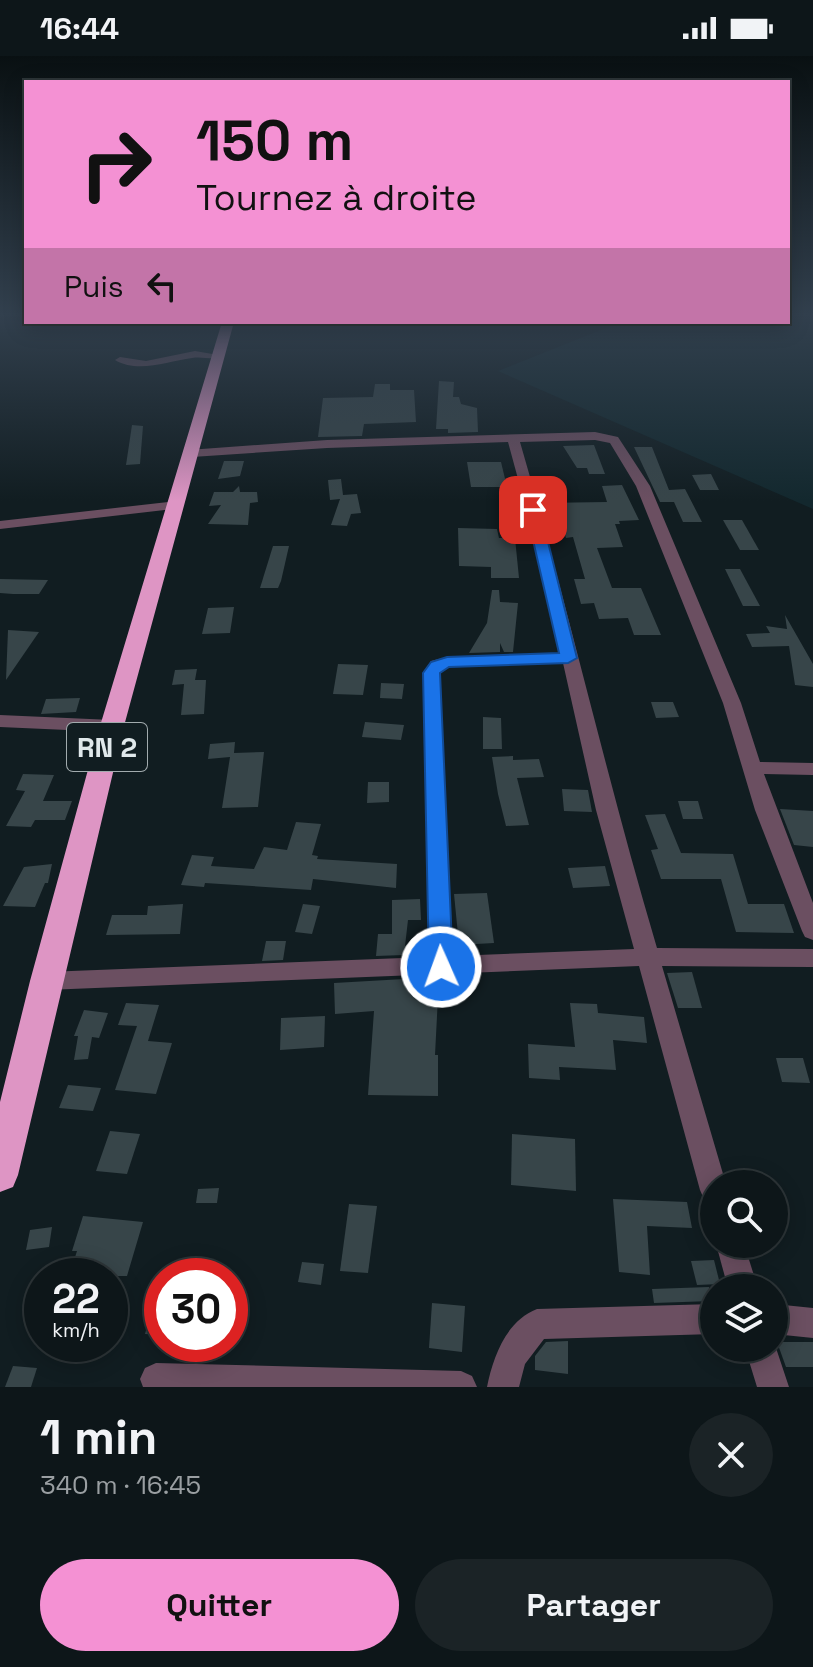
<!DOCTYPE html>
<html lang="fr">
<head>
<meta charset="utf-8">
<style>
  body { margin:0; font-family:"Space Grotesk",sans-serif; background:#1b2326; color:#f1f3f6; height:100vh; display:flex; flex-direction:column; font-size:30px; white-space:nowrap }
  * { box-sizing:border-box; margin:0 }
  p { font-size:26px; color:#9a9fa2 }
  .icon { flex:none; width:44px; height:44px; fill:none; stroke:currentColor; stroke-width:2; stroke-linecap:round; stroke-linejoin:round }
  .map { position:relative; height:1331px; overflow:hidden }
  .panel { display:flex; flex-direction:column; background:#0d1619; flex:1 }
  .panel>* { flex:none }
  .banner { position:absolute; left:24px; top:24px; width:766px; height:244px; border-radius:0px; box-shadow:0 4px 20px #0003,0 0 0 2px #2d3538; background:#f491d3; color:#111; overflow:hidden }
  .fabs { position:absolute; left:700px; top:1114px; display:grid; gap:16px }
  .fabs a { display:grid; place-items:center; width:88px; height:88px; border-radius:50%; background:#0d1619; box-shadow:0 4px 20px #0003,0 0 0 2px #2d3538; font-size:40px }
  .speed { position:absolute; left:24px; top:1202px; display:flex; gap:16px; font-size:40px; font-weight:700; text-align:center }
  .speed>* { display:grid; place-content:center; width:104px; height:104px; border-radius:50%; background:#0d1619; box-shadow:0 4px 20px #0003,0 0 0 2px #2d3538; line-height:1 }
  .speed small { font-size:20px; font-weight:400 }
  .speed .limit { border:12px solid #d22; background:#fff; color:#111 }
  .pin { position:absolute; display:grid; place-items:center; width:68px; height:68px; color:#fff; margin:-34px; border-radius:16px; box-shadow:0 4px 12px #0006 }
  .me { position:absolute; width:88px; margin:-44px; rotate:358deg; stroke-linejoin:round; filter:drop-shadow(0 0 6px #0008) }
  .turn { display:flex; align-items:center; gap:28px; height:168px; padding:0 40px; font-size:36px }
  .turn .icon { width:104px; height:104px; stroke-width:2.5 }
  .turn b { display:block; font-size:56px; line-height:68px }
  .then { display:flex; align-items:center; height:76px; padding:0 40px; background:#0003; gap:16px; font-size:30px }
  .round { display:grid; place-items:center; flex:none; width:84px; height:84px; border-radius:42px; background:#1b2326 }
  .summary { display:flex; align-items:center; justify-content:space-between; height:136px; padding:0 40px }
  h1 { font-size:48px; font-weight:700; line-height:60px }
  .primary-button { display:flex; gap:16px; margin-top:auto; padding:16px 40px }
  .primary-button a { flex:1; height:92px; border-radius:48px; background:#f491d3; color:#111; font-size:32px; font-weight:700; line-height:92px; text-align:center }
  .primary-button a+a { background:#1b2326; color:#f1f3f6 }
  .status { display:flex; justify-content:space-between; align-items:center; height:56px; padding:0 40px; background:#0d1619; direction:ltr }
  .status svg { height:22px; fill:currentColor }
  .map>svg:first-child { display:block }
  .built { fill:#13282e }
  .building { fill:#374549 }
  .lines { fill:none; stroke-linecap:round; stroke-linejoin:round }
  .minor { fill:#6b4f61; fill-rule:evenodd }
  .highway { fill:#de95c4; fill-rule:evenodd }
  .route { fill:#1a73e8; stroke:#114b97; stroke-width:2 }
  .labels { text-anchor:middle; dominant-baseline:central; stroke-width:8; stroke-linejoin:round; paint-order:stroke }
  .shield { fill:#111d21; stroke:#a2abae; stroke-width:2 }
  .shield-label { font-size:28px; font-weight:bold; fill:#e0e8eb }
</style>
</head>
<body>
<div class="status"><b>16:44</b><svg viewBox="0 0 49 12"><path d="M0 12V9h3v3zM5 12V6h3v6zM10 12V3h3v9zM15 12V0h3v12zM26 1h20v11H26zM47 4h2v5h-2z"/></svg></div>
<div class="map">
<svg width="813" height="1331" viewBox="0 0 813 1331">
  <rect width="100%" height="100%" fill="#111d21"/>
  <path class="built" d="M788 258H813V453L498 315 621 266H788Z"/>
  <g class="building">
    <path d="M439 325 454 326 453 341H459L461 348 477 352 478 376 448 377V373H436Z"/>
    <path d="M375 328H390V334H414L416 366 364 368 362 380 318 381 323 342 373 341Z"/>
    <path d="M132 369 143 370 140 408 126 409Z"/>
    <path d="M594 389 605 418H589L587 412H577L563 390Z"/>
    <path d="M634 391H652L669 434 685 433 702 466H683L674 446H660Z"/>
    <path d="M224 405H244L240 420 218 423Z"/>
    <path d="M467 406H501L507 431H471Z"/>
    <path d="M711 418 719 434H700L692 419Z"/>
    <path d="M341 423 343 439 357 438 361 457 351 458 347 470 331 469 340 443 330 444 328 424Z"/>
    <path d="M622 429 639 464 619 465 620 468H615L623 491 597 492 612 532H641L661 579H634L628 562 599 563 594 547 581 548 574 523H585L573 481 566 482 561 466H547L541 447 607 446 602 430Z"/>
    <path d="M239 430 240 436H257L258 446 250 447 248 469 208 468 221 449 209 450 214 436H233Z"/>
    <path d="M723 464H742L759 494H740Z"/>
    <path d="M458 472 497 473 499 482H515L519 522H491V511L459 510Z"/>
    <path d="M273 490H289L281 525 278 532H260Z"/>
    <path d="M725 513H740L760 550H743Z"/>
    <path d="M0 523 48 524 39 538H13L0 537Z"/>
    <path d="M492 534H499L500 546 518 547 513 596H504L500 587V596L469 597 487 567Z"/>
    <path d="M234 551 230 577 202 578 208 552Z"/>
    <path d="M785 559 813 608V631L795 629 789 590 752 591 746 578 770 577 766 570 787 573Z"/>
    <path d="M8 574 39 576 6 624Z"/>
    <path d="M338 608 368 609 363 639 333 638Z"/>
    <path d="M197 613 195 624H206L204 658 181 659 184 628 172 629 175 614Z"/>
    <path d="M381 627 404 628 402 643 380 642Z"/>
    <path d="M80 642 76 656 41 658 46 643Z"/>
    <path d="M651 646H673L679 661 656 662Z"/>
    <path d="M483 661 501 662 502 693H483Z"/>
    <path d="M365 666 404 669 401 684 362 681Z"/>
    <path d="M235 686 234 697 264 696 258 751 222 752 230 701 208 703 210 688Z"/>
    <path d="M513 700V704L539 703 544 721 517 722 529 769 506 770 498 738 492 701Z"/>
    <path d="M23 718 54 719 43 745H72L65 764H35L31 771 6 770 25 735 16 734Z"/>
    <path d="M368 726H389V746L367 747Z"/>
    <path d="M562 733 588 734 592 756 564 755Z"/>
    <path d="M678 745H698L703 763H683Z"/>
    <path d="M780 753 813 755V791L794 789Z"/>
    <path d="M665 758 681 797 733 798 748 848H784L794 877 736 876 721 823H661L651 794 658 793 645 759Z"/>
    <path d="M296 766 321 768 312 799 318 800 317 803 397 808 396 832 313 823 311 834 205 827 204 831 181 829 192 799 214 801 211 810 254 813 264 791 287 794Z"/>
    <path d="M52 808 48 827H45L35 851 3 850 24 811Z"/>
    <path d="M605 810 610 830 573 832 568 812Z"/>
    <path d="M487 837 494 887 459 889 454 838Z"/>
    <path d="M420 843 421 864H408L404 899 376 900 378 878H392V844Z"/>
    <path d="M183 848 180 878 106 879 112 859H147L148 850Z"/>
    <path d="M303 848 320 850 312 878 295 876Z"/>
    <path d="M266 885H286L283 904 262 905Z"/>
    <path d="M692 916 702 952H678L667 917Z"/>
    <path d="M439 921 435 999H438V1040L368 1039 374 955 335 958 334 927Z"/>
    <path d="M126 947 159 949 148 985 172 987 156 1038 115 1034 137 970 118 969Z"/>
    <path d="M570 947 597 948 598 957 644 961 647 987 613 984 616 1014 559 1011 560 1024 529 1022 528 988 575 991Z"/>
    <path d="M84 954 108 957 99 982 92 981 88 1003 74 1004 78 980H74Z"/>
    <path d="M325 960 324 991 280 994 281 962Z"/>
    <path d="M776 1002H803L810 1027 782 1026Z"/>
    <path d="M68 1029 101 1032 93 1055 59 1052Z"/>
    <path d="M110 1075 140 1078 127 1118 96 1115Z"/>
    <path d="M512 1078 575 1083 576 1135 511 1129Z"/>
    <path d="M219 1132 217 1147H196L198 1133Z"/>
    <path d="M613 1143 687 1146 692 1172 647 1170 650 1219 619 1216Z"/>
    <path d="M349 1148 377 1150 368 1217 340 1215Z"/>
    <path d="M83 1160 143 1166 127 1220H69L77 1195H72Z"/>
    <path d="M52 1171 49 1191 26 1194 30 1174Z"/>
    <path d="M714 1204 720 1228 697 1229 691 1205Z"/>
    <path d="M302 1206 324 1208 321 1229 298 1226Z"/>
    <path d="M158 1230 162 1231V1279L145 1278Z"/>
    <path d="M709 1231 712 1245 654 1247 652 1233Z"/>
    <path d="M432 1247 465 1250 462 1296 429 1292Z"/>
    <path d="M568 1285V1318L535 1314V1300L546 1286Z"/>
    <path d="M777 1286H813V1311H786Z"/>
    <path d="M13 1310 37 1312 31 1331H5Z"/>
  </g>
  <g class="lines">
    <g class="minor">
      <path d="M195 295 224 300C215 305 203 300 192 302 167 305 139 318 115 304L120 301 146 305Z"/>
      <path d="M595 376 618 381 650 430 741 647 760 706 813 707V719L764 718 813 847V884L805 881 802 875 755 754 723 647 636 430 610 387 595 384 520 386C569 554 607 724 657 892L813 893V911L662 910 726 1128H714V1147L704 1143 700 1134 639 910 46 934 38 932 34 925 38 918 46 916 429 901 423 617 431 605 447 601 560 597 533 478 508 386 327 392 192 401 188 400V394L327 384ZM563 607 596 754 634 893 452 900 440 617 448 611Z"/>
      <path d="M177 445 184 449 182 452 0 473V465Z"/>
      <path d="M0 659 112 664 121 670 112 676 0 671Z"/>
      <path d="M716 1188H744L758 1232H728Z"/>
      <path d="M714 1248V1278L544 1283 525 1308 519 1331H487C493 1301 506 1265 537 1253Z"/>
      <path d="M774 1248 813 1252V1282L774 1278Z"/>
      <path d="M774 1286 789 1331H757L745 1292H774Z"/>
      <path d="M156 1307 461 1315 472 1320 477 1331H143L140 1323 145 1312Z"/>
    </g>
    <path class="highway" d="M222 266H234L124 670 18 1119 13 1131 0 1136V1046L30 925 100 670Z"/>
  </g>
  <linearGradient id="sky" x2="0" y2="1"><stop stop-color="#091012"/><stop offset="0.58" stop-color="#32404e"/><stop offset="1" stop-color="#32404e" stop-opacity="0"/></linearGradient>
  <rect width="813" height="445" fill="url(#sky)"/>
  <path class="route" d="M533 450 540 454 577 602 568 607 449 611 440 617 453 911 449 918 441 920 433 918 429 911 423 617 431 606 447 601 559 597 526 454Z"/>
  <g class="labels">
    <rect class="shield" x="67" y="667" width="80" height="48" rx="6"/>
    <g class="shield-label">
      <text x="107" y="691">RN 2</text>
    </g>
  </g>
</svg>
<div class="fabs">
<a><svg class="icon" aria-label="search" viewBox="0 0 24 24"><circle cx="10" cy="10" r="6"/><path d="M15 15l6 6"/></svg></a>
<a><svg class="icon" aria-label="layers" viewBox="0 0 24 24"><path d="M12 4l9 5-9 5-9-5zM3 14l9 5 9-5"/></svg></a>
</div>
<div class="speed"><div>22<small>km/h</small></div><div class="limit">30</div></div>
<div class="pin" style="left:533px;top:454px;background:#d93025"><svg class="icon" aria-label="arrive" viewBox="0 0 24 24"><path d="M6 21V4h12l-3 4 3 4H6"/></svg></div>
<svg class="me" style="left:441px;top:911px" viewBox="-20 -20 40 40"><circle r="17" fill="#1a73e8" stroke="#fff" stroke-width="3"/><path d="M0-11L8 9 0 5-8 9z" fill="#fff"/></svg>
<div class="banner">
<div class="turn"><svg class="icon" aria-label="right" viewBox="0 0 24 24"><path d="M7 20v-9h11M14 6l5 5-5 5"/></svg><div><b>150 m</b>Tournez à droite</div></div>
<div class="then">Puis<svg class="icon" aria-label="left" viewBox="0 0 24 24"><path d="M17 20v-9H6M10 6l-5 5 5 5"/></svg></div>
</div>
</div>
<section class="panel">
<div class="summary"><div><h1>1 min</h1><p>340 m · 16:45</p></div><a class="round"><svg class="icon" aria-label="close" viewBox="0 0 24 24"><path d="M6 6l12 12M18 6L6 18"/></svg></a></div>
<div class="primary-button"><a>Quitter</a><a>Partager</a></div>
</section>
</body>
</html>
